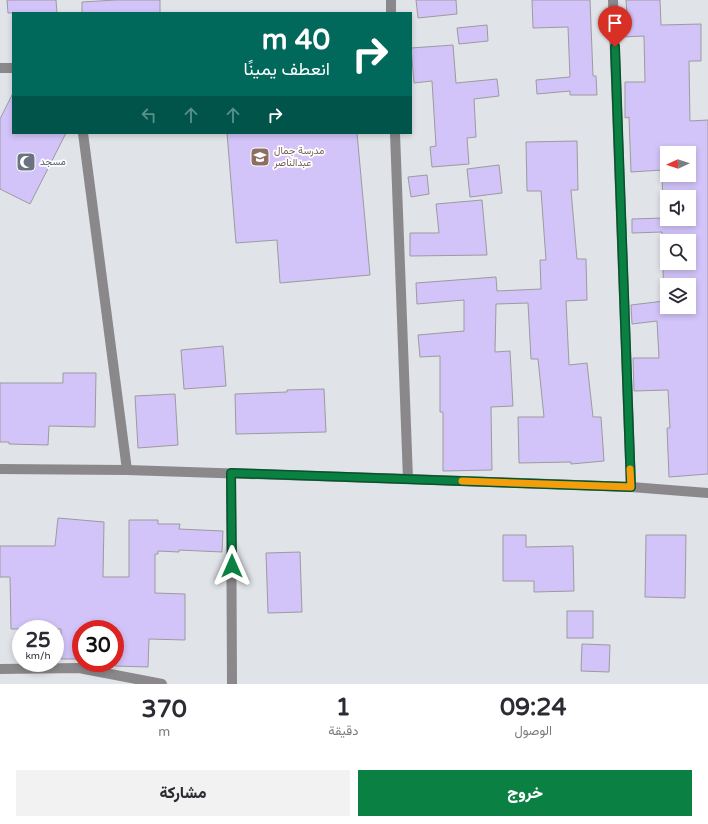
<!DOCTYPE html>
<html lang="ar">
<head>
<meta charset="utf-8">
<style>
  body { margin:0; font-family:"Varela Round",Vazirmatn,sans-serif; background:#f2f2f3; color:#2b2b33; direction:rtl; height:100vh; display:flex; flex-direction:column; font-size:15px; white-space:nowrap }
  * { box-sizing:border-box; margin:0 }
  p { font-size:13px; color:#7c7c81 }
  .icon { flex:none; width:22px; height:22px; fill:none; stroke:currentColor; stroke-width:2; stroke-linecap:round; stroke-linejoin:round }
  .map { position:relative; height:684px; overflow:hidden; direction:ltr }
  .side { display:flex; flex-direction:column; background:#fff; flex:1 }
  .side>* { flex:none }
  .hud { position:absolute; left:12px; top:12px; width:400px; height:122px; border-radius:0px; box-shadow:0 2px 6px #0003; direction:rtl; background:#00695c; color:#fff; overflow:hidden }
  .needle { width:26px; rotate:267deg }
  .tools { position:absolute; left:660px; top:146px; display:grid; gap:8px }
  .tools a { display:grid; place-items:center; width:36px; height:36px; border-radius:0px; background:#fff; box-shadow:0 2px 6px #0003; font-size:20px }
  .speed { position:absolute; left:12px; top:620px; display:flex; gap:8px; font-size:20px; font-weight:700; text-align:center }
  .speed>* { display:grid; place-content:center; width:52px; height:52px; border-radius:50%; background:#fff; box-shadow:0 2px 6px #0003; line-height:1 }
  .speed small { font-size:10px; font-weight:400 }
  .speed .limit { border:6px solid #d22; background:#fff; color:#111 }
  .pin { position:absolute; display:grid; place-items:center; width:34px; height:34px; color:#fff; margin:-41px -17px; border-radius:50% 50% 50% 0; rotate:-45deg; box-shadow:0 0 4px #0007 }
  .pin .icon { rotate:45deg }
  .me { position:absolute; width:44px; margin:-22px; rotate:0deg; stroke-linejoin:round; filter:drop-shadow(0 0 3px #0008) }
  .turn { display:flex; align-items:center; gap:14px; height:84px; padding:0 16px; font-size:18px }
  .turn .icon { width:52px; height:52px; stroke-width:2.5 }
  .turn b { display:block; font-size:28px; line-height:34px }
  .lanes { display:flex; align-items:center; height:38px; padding:0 16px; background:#0003; justify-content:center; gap:20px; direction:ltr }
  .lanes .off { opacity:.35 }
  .eta { display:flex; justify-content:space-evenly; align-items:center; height:68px; text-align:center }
  .eta b { font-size:24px; font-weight:800; line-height:28px }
  .primary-button { display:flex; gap:8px; margin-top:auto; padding:8px 16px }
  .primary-button a { flex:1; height:46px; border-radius:0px; background:#0b8043; color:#fff; font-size:16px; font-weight:800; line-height:46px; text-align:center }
  .primary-button a+a { background:#f2f2f3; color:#2b2b33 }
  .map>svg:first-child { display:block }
  .building { fill:#d2c3f8; stroke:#9c9b9f; fill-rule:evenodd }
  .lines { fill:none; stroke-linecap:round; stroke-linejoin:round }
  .street { stroke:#8a888a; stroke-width:10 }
  .route-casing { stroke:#07532c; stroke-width:10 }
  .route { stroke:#0b8043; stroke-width:7 }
  .slow { stroke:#f59e0b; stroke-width:7 }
  .labels { text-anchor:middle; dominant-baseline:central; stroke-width:3.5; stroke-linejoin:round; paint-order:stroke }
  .education-label { font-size:10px; fill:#785e54; stroke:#fff; text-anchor:start }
  .worship-label { font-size:10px; fill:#5b616d; stroke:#fff; text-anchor:start }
</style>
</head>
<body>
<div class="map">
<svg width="708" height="684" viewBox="0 0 708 684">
  <rect width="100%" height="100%" fill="#e0e3e8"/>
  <g class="building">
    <path d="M7 0H56L57 13H8Z"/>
    <path d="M116 0H160V13H82V2Z"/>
    <path d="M416 0H456L457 14 418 18Z"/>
    <path d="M532 0H590L593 76H596L597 95H570V91L537 94 536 80 570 77 568 27 533 28Z"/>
    <path d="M626 0H660L661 25 701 24V61H689L690 121 708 120V474L669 477 667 428H670L668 390 634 391 633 358H659L657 321 632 324 631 305 664 301 662 232 632 233V219L663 218 662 170 631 172 629 117 625 118V82H645L644 36 621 37 620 15H627ZM667 153H689V175H667ZM667 197H689V219H667ZM667 241H689V263H667ZM667 285H689V307H667Z"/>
    <path d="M487 25 488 41 459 44 457 28Z"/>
    <path d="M453 45 456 83 497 79 499 96 474 99 476 137 467 138 469 164 432 167 430 147 436 146 432 81 414 83 411 48Z"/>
    <path d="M13 93V133H66L30 204 0 189V119Z"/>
    <path d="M227 133H357L370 275 280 283 277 240 236 243Z"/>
    <path d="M577 141 578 190H571L577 259H586L587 300 566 301 569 365 587 363 593 417H601L604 461 571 464V462L519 463 518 417H544L538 359H531L528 303 496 304 495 352 510 351 513 406 491 407 492 470 443 471V412H440V356L420 357 418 335 464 331V300L417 304 416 283 496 277 497 291 541 289 540 260H546L541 191H527L526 142Z"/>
    <path d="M499 165 502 193 470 197 467 169Z"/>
    <path d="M427 175 429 194 411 197 408 177Z"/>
    <path d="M482 200 487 255 410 256V233H439L436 204Z"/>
    <path d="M223 346 226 386 184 389 181 350Z"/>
    <path d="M63 373H96L95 427 49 426 48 445 9 444V442H0V383H63Z"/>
    <path d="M324 389 326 432 236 434 235 394 287 392V390Z"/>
    <path d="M175 394 178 445 138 448 135 396Z"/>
    <path d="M58 518 104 522 103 577H129V520H158V524H180L179 529 223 531 222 552 179 550V552L158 551V554H155V593L185 594V640L149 639 148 667 115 666V629H81V659H61V629H11L10 577H0V546H55Z"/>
    <path d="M503 535H526V547L573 546 574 591 534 592V581H503Z"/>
    <path d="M646 535H686L685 598 645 597Z"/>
    <path d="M300 552 302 612 268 613 266 553Z"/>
    <rect x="567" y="611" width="26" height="27"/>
    <path d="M582 644 610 645 609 672 581 671Z"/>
  </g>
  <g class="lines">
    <g class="street">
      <path d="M391 0V13"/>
      <path d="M613 0 631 487"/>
      <path d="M0 68H13"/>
      <path d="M83 133 127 470"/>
      <path d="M395 133 408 479"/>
      <path d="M0 469 127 470 408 479 631 487 708 493"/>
      <path d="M231 473 232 684"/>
      <path d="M0 669 79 668 162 684"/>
    </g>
  </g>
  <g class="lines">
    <g class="route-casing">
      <path id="route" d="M232 566 231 473 631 487 615 47"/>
    </g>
    <use href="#route" class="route"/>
    <path class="slow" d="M462 481 631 487 630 469"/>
  </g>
  <defs>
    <g id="school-square" transform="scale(1)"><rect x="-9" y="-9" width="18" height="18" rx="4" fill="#8d6e63" stroke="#fff"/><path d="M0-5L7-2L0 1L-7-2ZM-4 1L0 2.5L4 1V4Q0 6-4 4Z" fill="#fff"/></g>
    <g id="mosque-square" transform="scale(1)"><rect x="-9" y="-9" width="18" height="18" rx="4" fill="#6b7280" stroke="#fff"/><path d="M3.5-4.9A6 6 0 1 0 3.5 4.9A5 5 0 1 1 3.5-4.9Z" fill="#fff"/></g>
  </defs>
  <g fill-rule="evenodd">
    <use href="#school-square" x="260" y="157"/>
    <use href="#mosque-square" x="26" y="162"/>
  </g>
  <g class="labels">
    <g class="education-label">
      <text x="274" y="151">مدرسة جمال<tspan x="274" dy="12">عبدالناصر</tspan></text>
    </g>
    <g class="worship-label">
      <text x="40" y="162">مسجد</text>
    </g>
  </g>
</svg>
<div class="tools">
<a><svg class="needle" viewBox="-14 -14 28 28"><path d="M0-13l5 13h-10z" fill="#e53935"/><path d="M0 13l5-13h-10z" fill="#7c7c81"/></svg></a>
<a><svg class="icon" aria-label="sound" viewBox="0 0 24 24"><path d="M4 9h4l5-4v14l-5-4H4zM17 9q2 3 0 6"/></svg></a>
<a><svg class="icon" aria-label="search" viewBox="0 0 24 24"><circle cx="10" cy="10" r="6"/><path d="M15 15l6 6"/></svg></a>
<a><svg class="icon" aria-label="layers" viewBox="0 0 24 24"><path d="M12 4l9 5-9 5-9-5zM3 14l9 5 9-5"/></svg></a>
</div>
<div class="speed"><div>25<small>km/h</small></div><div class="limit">30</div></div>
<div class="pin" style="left:615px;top:47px;background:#d93025"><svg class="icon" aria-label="arrive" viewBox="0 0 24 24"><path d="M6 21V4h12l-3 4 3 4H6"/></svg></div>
<svg class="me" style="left:232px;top:566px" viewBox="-20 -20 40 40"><path d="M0-17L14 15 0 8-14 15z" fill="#0b8043" stroke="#fff" stroke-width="4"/></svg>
<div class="hud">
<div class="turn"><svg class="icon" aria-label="right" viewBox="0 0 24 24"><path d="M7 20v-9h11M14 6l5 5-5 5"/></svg><div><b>40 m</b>انعطف يمينًا</div></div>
<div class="lanes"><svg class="icon off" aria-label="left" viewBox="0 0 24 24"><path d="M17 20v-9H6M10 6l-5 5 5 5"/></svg><svg class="icon off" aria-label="ahead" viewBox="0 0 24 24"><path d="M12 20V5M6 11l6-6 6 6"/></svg><svg class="icon off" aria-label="ahead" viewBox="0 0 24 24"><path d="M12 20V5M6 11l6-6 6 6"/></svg><svg class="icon" aria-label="right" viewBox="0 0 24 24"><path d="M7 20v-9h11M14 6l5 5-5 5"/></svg></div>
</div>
</div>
<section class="side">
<div class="eta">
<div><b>09:24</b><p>الوصول</p></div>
<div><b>1</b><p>دقيقة</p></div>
<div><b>370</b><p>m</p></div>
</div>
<div class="primary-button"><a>خروج</a><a>مشاركة</a></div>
</section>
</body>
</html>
